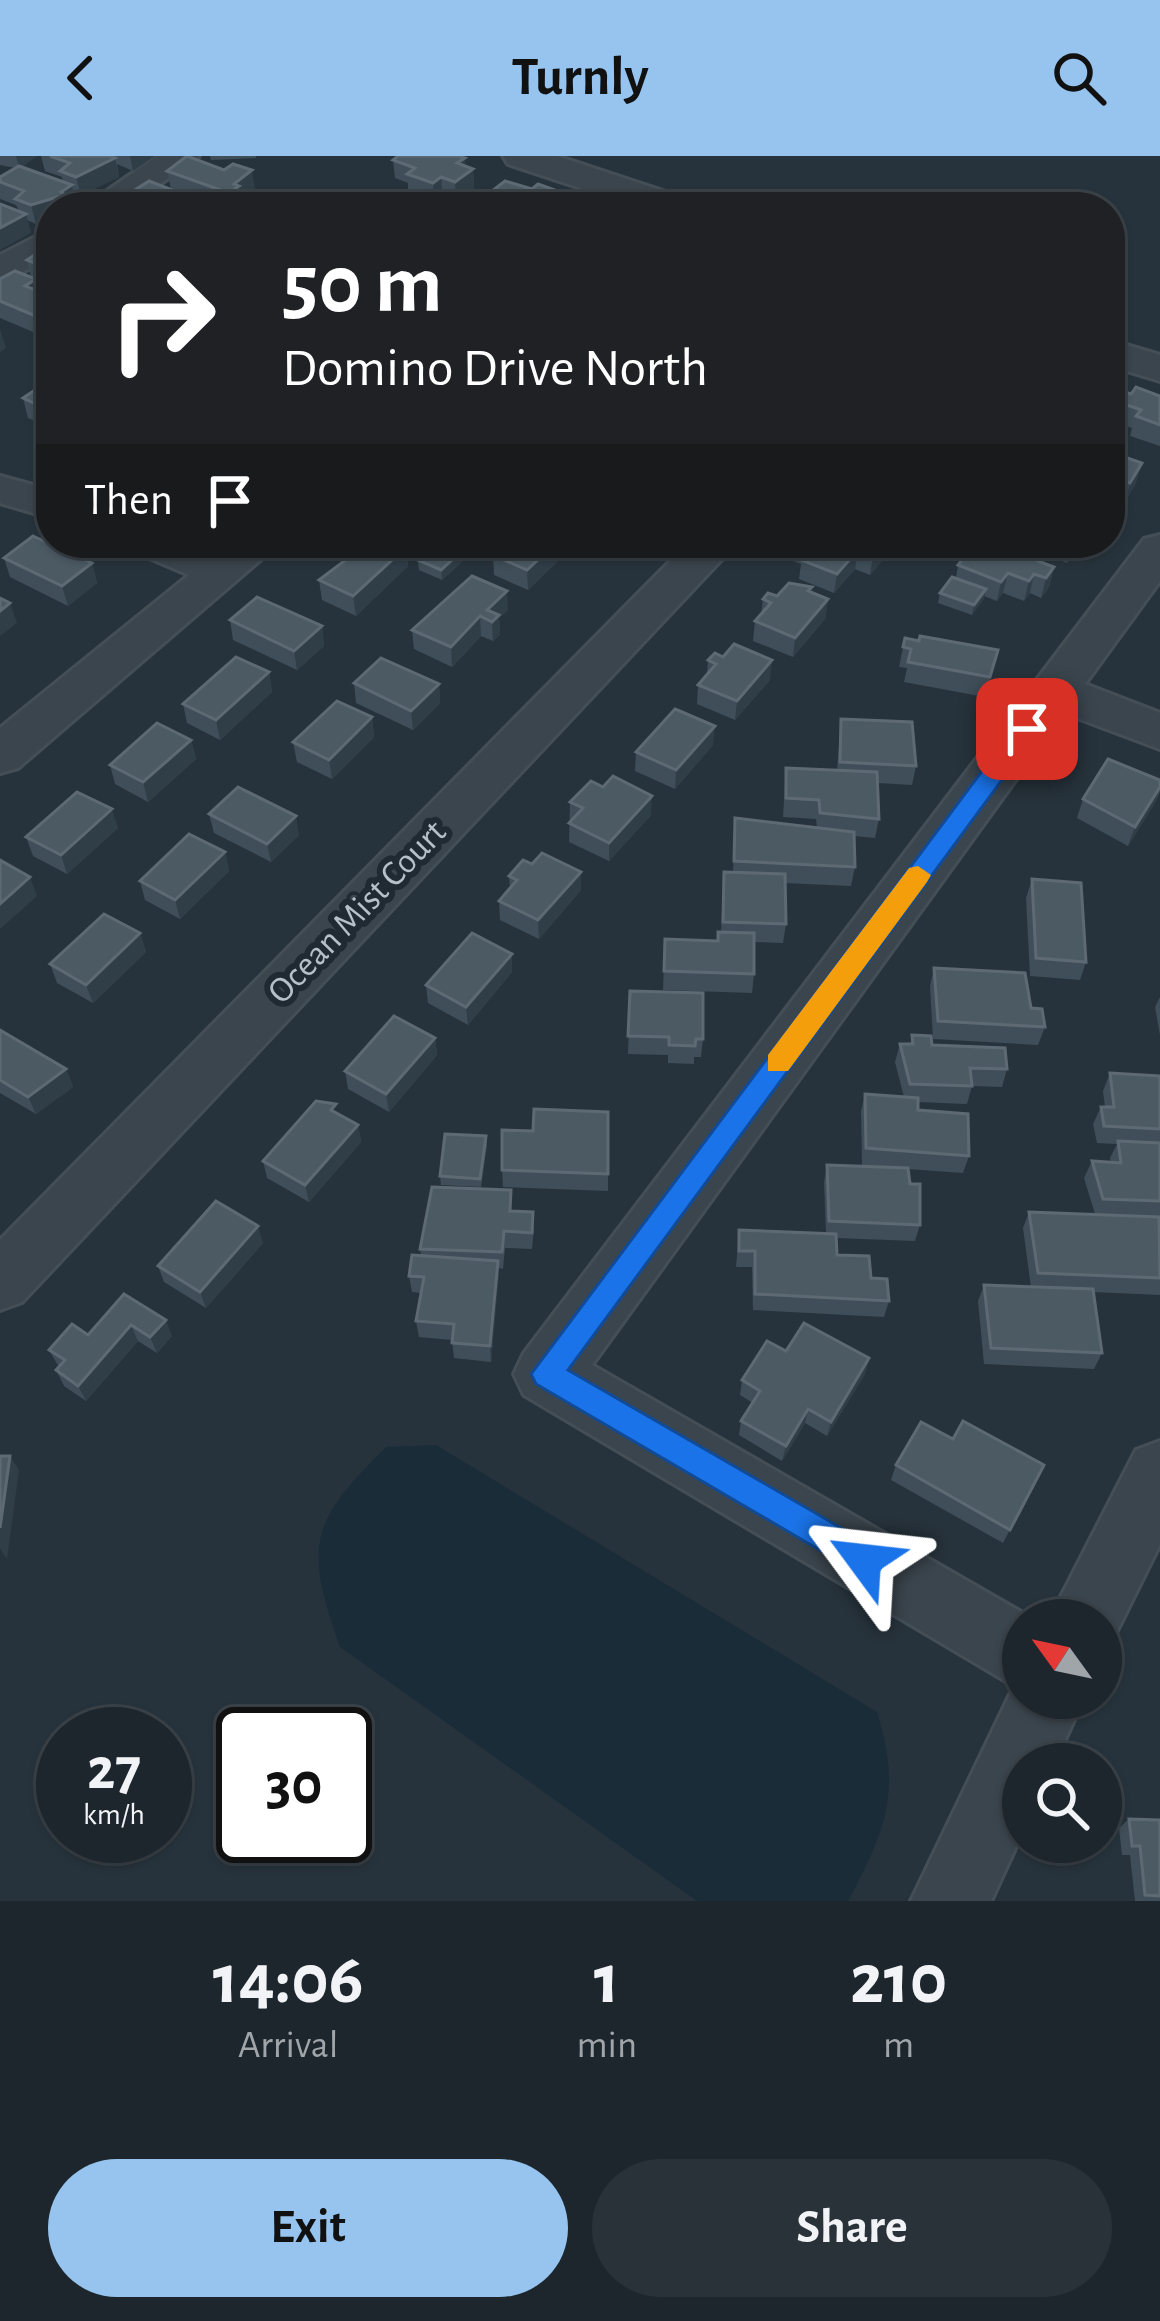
<!DOCTYPE html>
<html lang="en">
<head>
<meta charset="utf-8">
<style>
  body { margin:0; font-family:"Alegreya Sans",sans-serif; background:#2a3239; color:#f1f3f6; height:100vh; display:flex; flex-direction:column; font-size:45px; white-space:nowrap }
  * { box-sizing:border-box; margin:0 }
  p { font-size:39px; color:#a0a5aa }
  .icon { flex:none; width:66px; height:66px; fill:none; stroke:currentColor; stroke-width:2; stroke-linecap:round; stroke-linejoin:round }
  .map { position:relative; height:1745px; overflow:hidden }
  .drawer { display:flex; flex-direction:column; background:#1d262d; flex:1 }
  .drawer>* { flex:none }
  .top-card { position:absolute; left:36px; top:36px; width:1089px; height:366px; border-radius:48px; box-shadow:0 3px 9px #0004,0 0 0 3px #3b4349; background:#202124; color:#fff; overflow:hidden }
  .needle { width:78px; rotate:303deg }
  .fabs { position:absolute; left:1002px; top:1443px; display:grid; gap:24px }
  .fabs a { display:grid; place-items:center; width:120px; height:120px; border-radius:50%; background:#1d262d; box-shadow:0 3px 9px #0004,0 0 0 3px #3b4349; font-size:60px }
  .speed { position:absolute; left:36px; top:1551px; display:flex; gap:24px; font-size:60px; font-weight:700; text-align:center }
  .speed>* { display:grid; place-content:center; width:156px; height:156px; border-radius:50%; background:#1d262d; box-shadow:0 3px 9px #0004,0 0 0 3px #3b4349; line-height:1 }
  .speed small { font-size:30px; font-weight:400 }
  .speed .limit { border:6px solid #111; border-radius:18px; background:#fff; color:#111 }
  .pin { position:absolute; display:grid; place-items:center; width:102px; height:102px; color:#fff; margin:-51px; border-radius:24px; box-shadow:0 6px 18px #0006 }
  .me { position:absolute; width:132px; margin:-66px; rotate:300deg; stroke-linejoin:round; filter:drop-shadow(0 0 9px #0008) }
  .turn { display:flex; align-items:center; gap:42px; height:252px; padding:0 48px; font-size:54px }
  .turn .icon { width:156px; height:156px; stroke-width:2.5 }
  .turn b { display:block; font-size:84px; line-height:102px }
  .then { display:flex; align-items:center; height:114px; padding:0 48px; background:#0003; gap:24px; font-size:45px }
  .eta { display:flex; justify-content:space-evenly; align-items:center; height:204px; text-align:center }
  .eta b { font-size:72px; font-weight:600; line-height:84px }
  .cta { display:flex; gap:24px; margin-top:auto; padding:24px 48px }
  .cta a { flex:1; height:138px; border-radius:72px; background:#96c4ee; color:#111; font-size:48px; font-weight:600; line-height:138px; text-align:center }
  .cta a+a { background:#2a3239; color:#f1f3f6 }
  header { display:flex; justify-content:space-between; align-items:center; height:156px; padding:0 48px; background:#96c4ee; color:#111; font-size:54px; font-weight:600 }
  .map>svg:first-child { display:block }
  .water { fill:#1b2c39 }
  .lines { fill:none; stroke-linecap:round; stroke-linejoin:round }
  .minor-casing { stroke:#444e56; stroke-width:6 }
  .minor { fill:#3b454d; fill-rule:evenodd }
  .wall { fill:#3f4e58 }
  .shaded-wall { fill:#303e48 }
  .building { fill:#4c5a64; stroke:#5d6a74; stroke-width:3 }
  .route { fill:#1a73e8; stroke:#114b97; stroke-width:3 }
  .slow { fill:#f59e0b }
  .labels { text-anchor:middle; dominant-baseline:central; stroke-width:12; stroke-linejoin:round; paint-order:stroke }
  .street-label { font-size:36px; fill:#b7c0c8; stroke:#202a32 }
</style>
</head>
<body>
<header><svg class="icon" aria-label="back" viewBox="0 0 24 24"><path d="M15 5l-7 7 7 7"/></svg>Turnly<svg class="icon" aria-label="search" viewBox="0 0 24 24"><circle cx="10" cy="10" r="6"/><path d="M15 15l6 6"/></svg></header>
<div class="map">
<svg width="1160" height="1745" viewBox="0 0 1160 1745">
  <rect width="100%" height="100%" fill="#27333c"/>
  <path class="water" d="M436 1289 877 1556C902 1636 886 1673 848 1745H697L340 1491C304 1389 309 1367 386 1291Z"/>
  <g class="lines">
    <g class="minor-casing">
      <g id="minor">
        <path d="M157 0H199L128 51H84Z"/>
        <path d="M503 0H557L687 43 693 51H638L508 8Z"/>
        <path d="M51 73V101L0 128V99Z"/>
        <path d="M1110 184 1160 199V225L1110 210Z"/>
        <path d="M0 320 51 334V362L0 347Z"/>
        <path d="M1160 379V425L1085 528 1160 557V593L1064 557 592 1209 1035 1464H1023V1542H1084L1054 1608H1023V1675L991 1745H911L1014 1530 524 1239 514 1218 524 1197 1144 383Z"/>
        <path d="M131 387H195L217 396 229 387H280L18 612 0 617V572L189 419 138 397Z"/>
        <path d="M688 387H737L22 1146 0 1154V1084Z"/>
        <path d="M1160 1285V1388L1110 1489 1101 1493V1464H1049L1136 1294Z"/>
      </g>
    </g>
    <use href="#minor" class="minor"/>
  </g>
  <g class="wall">
    <path d="M0 0H37L21 11 63 26 62 21 45 15 41 0H155L133 15 117 8 119 21 81 39 73 37 76 48 72 51H51V63L36 68 27 64 31 77 16 49 0 43V21L16 12 0 9Z"/>
    <path d="M210 0H256V2L211 4Z"/>
    <path d="M393 4 465 10 473 13 474 32 456 45 443 40 434 46 408 36V27L395 22Z"/>
    <path d="M167 15 255 33 241 43 242 49 240 51H218L175 35 176 43 196 51H121L119 44 171 33Z"/>
    <path d="M51 88V131L36 125 39 135 38 178 0 162V123L31 121 27 104Z"/>
    <path d="M51 224V272L28 262 23 242Z"/>
    <path d="M1110 231 1131 238 1160 240V290L1130 280 1132 272 1110 265Z"/>
    <path d="M1110 296 1136 327 1125 346 1119 344 1112 355 1110 354Z"/>
    <path d="M368 387H447L464 404 442 424 419 414 418 405 407 400 408 410 356 460 322 444 319 424Z"/>
    <path d="M796 387H888L886 400 870 419 855 413 834 437 799 423 801 408 793 405Z"/>
    <path d="M1016 387H1083L1067 407Z"/>
    <path d="M565 398 528 434 494 419 493 399Z"/>
    <path d="M4 402 92 407 97 427 68 450 10 421Z"/>
    <path d="M958 409 1054 411 1049 431 1041 442 1030 437 1024 445 1003 437 997 445 984 440 972 459 938 447 940 437 956 422Z"/>
    <path d="M811 436 828 443 825 463 793 501 753 485 755 465 761 459 763 443Z"/>
    <path d="M508 454 499 462 500 478 493 485 481 480 452 511 414 493 412 474Z"/>
    <path d="M230 464 322 470 324 490 297 514 233 484Z"/>
    <path d="M905 482 998 494 985 541 904 526 907 512 899 511Z"/>
    <path d="M723 501 770 524 735 564 697 548 698 529 707 518 708 504Z"/>
    <path d="M269 516 272 536 220 584 187 567 183 548Z"/>
    <path d="M354 527 439 528 440 547 413 574 356 547Z"/>
    <path d="M372 561 374 581 332 623 297 606 293 586Z"/>
    <path d="M841 563 916 610 912 629 878 627 879 663 875 682 854 680 855 711 851 730 785 727 786 768 783 787 754 786V818L752 837 663 834 665 783 718 785 721 776 724 716 733 717 735 662 817 672 816 663 783 661 786 612 837 614Z"/>
    <path d="M191 584 196 603 148 646 115 628 110 609Z"/>
    <path d="M713 589 675 633 635 615 636 596Z"/>
    <path d="M1160 635 1156 645 1128 690 1077 662 1083 643Z"/>
    <path d="M570 646 651 659 609 705 569 686Z"/>
    <path d="M209 658 299 679 271 706 214 677Z"/>
    <path d="M118 672 67 718 33 700 26 681Z"/>
    <path d="M225 696 229 715 180 763 145 744 140 725Z"/>
    <path d="M509 720 581 734 539 783 500 764 499 745 510 733Z"/>
    <path d="M1032 723 1086 806 1080 824 1030 820 1026 742Z"/>
    <path d="M140 777 146 796 93 847 57 827 50 808Z"/>
    <path d="M512 798V816L468 869 428 847 426 829Z"/>
    <path d="M934 812 1031 852 1045 871 1038 889 933 883 930 830Z"/>
    <path d="M630 835 703 883 701 901H694V908L668 907V899L628 898Z"/>
    <path d="M1160 841V879L1155 851Z"/>
    <path d="M0 874 66 913 73 931 36 958 0 937Z"/>
    <path d="M912 879 932 889 1007 913 1002 931 972 930 967 948 918 946V954L969 1000 963 1017 908 1013 910 1028 920 1069 915 1085 836 1082 837 1099 871 1122 889 1145 884 1161 753 1154 752 1111H736L739 1074 826 1077 824 1026 827 1009 895 1012 862 1009 861 955 865 938 904 941 895 906 900 888H910Z"/>
    <path d="M435 882 437 899 389 956 348 933 345 915Z"/>
    <path d="M1110 917 1160 920V1139L1093 1136 1102 1197 1094 1213 984 1208 978 1145 984 1129 1031 1131 1023 1072 1029 1056 1095 1058 1084 1022 1092 1005 1111 1006 1110 1002 1117 988 1097 987 1093 968 1101 951H1105L1103 935Z"/>
    <path d="M608 956V1035L503 1031 502 1014 533 975Z"/>
    <path d="M358 969 361 986 309 1046 267 1022 263 1005Z"/>
    <path d="M486 980 487 989 481 1031 441 1029 440 1020Z"/>
    <path d="M512 1055 534 1072 532 1093 505 1092 503 1113 499 1112 491 1206 454 1202 452 1184 419 1181 416 1165 421 1137 412 1136 409 1120 421 1099 420 1093Z"/>
    <path d="M263 1087 206 1152 164 1126 158 1110Z"/>
    <path d="M124 1138 172 1180 157 1197 138 1185 86 1245 64 1230 56 1214 59 1211 49 1194 88 1179Z"/>
    <path d="M786 1195 869 1202 865 1218 827 1280 805 1267 782 1305 739 1279 741 1265 753 1247 740 1239 742 1224Z"/>
    <path d="M953 1283 1044 1309 1003 1387 891 1324 896 1309Z"/>
    <path d="M1129 1663 1160 1664V1745H1135L1130 1699H1122L1119 1672Z"/>
  </g>
  <g class="shaded-wall">
    <path d="M16 0H37L19 12Z"/>
    <path d="M130 0H155L133 15Z"/>
    <path d="M115 2 119 21 81 39 76 21Z"/>
    <path d="M465 2 466 18 473 13 474 32 456 45 455 26 457 7Z"/>
    <path d="M252 14 255 33 241 43 242 49 231 51 229 37 234 28Z"/>
    <path d="M441 21 443 40 434 46 433 27Z"/>
    <path d="M72 29 76 48 72 51H51V63L36 68 31 49Z"/>
    <path d="M26 58 31 77 0 94V72Z"/>
    <path d="M36 123 41 142 25 130Z"/>
    <path d="M51 148V170L38 178 33 159Z"/>
    <path d="M0 173 6 192 0 196Z"/>
    <path d="M1142 307 1136 327 1125 346 1130 327Z"/>
    <path d="M1125 325 1119 344 1112 355 1117 335Z"/>
    <path d="M417 387H439L418 405Z"/>
    <path d="M556 387H565V398L528 434 527 414Z"/>
    <path d="M884 387H888L886 400 870 419 873 400Z"/>
    <path d="M1073 387H1083L1067 407Z"/>
    <path d="M406 391 408 410 356 460 353 440Z"/>
    <path d="M463 394 464 404 442 424 441 414Z"/>
    <path d="M858 394 855 413 834 437 837 418Z"/>
    <path d="M92 407 97 427 68 450 62 430Z"/>
    <path d="M1054 411 1049 431 1041 442 1046 422Z"/>
    <path d="M1008 417 1003 437 997 445 1001 426Z"/>
    <path d="M1034 418 1030 437 1024 445 1029 425Z"/>
    <path d="M986 433 984 443 972 459 974 449Z"/>
    <path d="M507 435 508 454 499 462 500 478 493 485 492 466 487 454Z"/>
    <path d="M828 443 825 463 793 501 795 482Z"/>
    <path d="M10 447 17 467 0 480V455Z"/>
    <path d="M480 460 481 480 452 511 451 491Z"/>
    <path d="M322 470 324 490 297 514 294 495Z"/>
    <path d="M772 504 770 524 735 564 737 545Z"/>
    <path d="M269 516 272 536 220 584 216 564Z"/>
    <path d="M439 528 440 547 413 574 411 555Z"/>
    <path d="M372 561 374 581 332 623 329 604Z"/>
    <path d="M715 570 713 589 675 633 676 614Z"/>
    <path d="M191 584 196 603 148 646 143 626Z"/>
    <path d="M1160 631 1156 645 1128 690 1135 671Z"/>
    <path d="M652 640 651 659 609 705V687Z"/>
    <path d="M112 653 118 672 67 718 61 699Z"/>
    <path d="M296 660 299 679 271 706 267 688Z"/>
    <path d="M225 696 229 715 180 763 175 744Z"/>
    <path d="M581 716V734L539 783 538 764Z"/>
    <path d="M30 721 37 740 0 773V748Z"/>
    <path d="M140 777 146 796 93 847 86 829Z"/>
    <path d="M512 798V816L468 869 466 851Z"/>
    <path d="M435 882 437 899 389 956 386 938Z"/>
    <path d="M66 913 73 931 36 958 28 941Z"/>
    <path d="M358 969 361 986 309 1046 305 1029Z"/>
    <path d="M258 1070 263 1087 206 1152 200 1136Z"/>
    <path d="M498 1105 499 1121 491 1206 490 1190Z"/>
    <path d="M166 1164 172 1180 157 1197 150 1181Z"/>
    <path d="M131 1169 138 1185 86 1245 78 1230Z"/>
    <path d="M869 1202 865 1218 827 1280 831 1266Z"/>
    <path d="M808 1253 805 1267 782 1305 786 1290Z"/>
    <path d="M10 1300 19 1314 7 1403 0 1393V1372Z"/>
  </g>
  <g class="building">
    <path d="M50 0H110L115 2 76 21 60 15 70 7Z"/>
    <path d="M187 0 224 14 233 8 252 14 234 28 239 30 229 37 167 15Z"/>
    <path d="M398 0H459L465 2 457 7 473 13 455 26 441 21 433 27 407 18 415 12 393 4Z"/>
    <path d="M19 10 72 29 61 36 65 39 31 49 15 43 24 35 0 26V21Z"/>
    <path d="M149 25 175 35 167 40 196 51H133L119 44Z"/>
    <path d="M505 25 532 33 538 28 563 37 556 42 573 47 568 51H479L474 49Z"/>
    <path d="M0 48 26 58 0 72Z"/>
    <path d="M51 88V114L27 104Z"/>
    <path d="M15 115 36 123 25 130 51 140V148L33 159 0 145V123Z"/>
    <path d="M50 224 51 255 23 242Z"/>
    <path d="M1110 231 1131 238 1136 231 1160 240V269L1136 260 1141 254 1110 243Z"/>
    <path d="M1110 296 1142 307 1130 327 1125 325 1117 335 1110 333Z"/>
    <path d="M33 380 92 407 62 430 4 402Z"/>
    <path d="M368 387H398L406 391 353 440 319 424Z"/>
    <path d="M438 387H447L463 394 441 414 418 404Z"/>
    <path d="M506 387H556L527 414 493 399Z"/>
    <path d="M799 387H884L873 400 858 394 837 418 801 404 812 392Z"/>
    <path d="M974 387H990L1054 411 1046 422 1034 418 1029 425 1008 417 1001 426 958 409Z"/>
    <path d="M472 420 507 435 487 454 499 459 492 466 480 460 451 491 412 474Z"/>
    <path d="M952 421 986 433 974 449 940 437Z"/>
    <path d="M789 427 812 431 808 435 828 443 795 482 755 465 771 447 763 443 768 437 777 440Z"/>
    <path d="M257 441 322 470 294 495 230 464Z"/>
    <path d="M0 442 10 447 0 455Z"/>
    <path d="M920 480 998 494 990 521 908 506 911 493 903 491 905 482 919 485Z"/>
    <path d="M734 488 772 504 737 545 698 529 716 508 708 504 715 497 723 501Z"/>
    <path d="M236 501 269 516 216 564 183 548Z"/>
    <path d="M381 502 439 528 411 555 354 527Z"/>
    <path d="M337 545 372 561 329 604 293 586Z"/>
    <path d="M675 553 715 570 676 614 636 596Z"/>
    <path d="M841 563 912 566 916 610 840 606Z"/>
    <path d="M157 567 191 584 143 626 110 609Z"/>
    <path d="M1108 603 1160 624V631L1135 671 1083 643Z"/>
    <path d="M786 612 877 616 879 663 820 657 819 644 786 642Z"/>
    <path d="M613 620 652 640 609 687 569 667 583 652 570 646 591 625 603 631Z"/>
    <path d="M238 631 296 660 267 688 209 658Z"/>
    <path d="M77 636 112 653 61 699 26 681Z"/>
    <path d="M735 662 854 676 855 711 734 705Z"/>
    <path d="M189 678 225 696 175 744 140 725Z"/>
    <path d="M542 697 581 716 538 764 499 745 517 724 509 720 523 704 532 708Z"/>
    <path d="M0 704 30 721 0 748Z"/>
    <path d="M724 716 785 718 786 768 723 766Z"/>
    <path d="M1032 723 1081 727 1086 806 1036 802Z"/>
    <path d="M104 758 140 777 86 829 50 808Z"/>
    <path d="M718 776 754 777V818L664 815 665 783 718 785Z"/>
    <path d="M472 777 512 798 466 851 426 829Z"/>
    <path d="M934 812 1025 817 1031 852 1042 853 1045 871 938 865Z"/>
    <path d="M630 835 703 837V883H696L695 890 669 889V881L628 880Z"/>
    <path d="M394 860 435 882 386 938 345 915Z"/>
    <path d="M0 874 66 913 28 941 0 924Z"/>
    <path d="M912 879 931 880 932 889 1005 892 1007 913 970 912 972 930 910 928 900 888H913Z"/>
    <path d="M1110 917 1160 920V973L1104 970 1101 951H1114Z"/>
    <path d="M865 938 918 942V954L968 958 969 1000 866 992Z"/>
    <path d="M316 945 336 948 331 954 358 969 305 1029 263 1005Z"/>
    <path d="M534 953 608 956V1018L502 1014V974L533 975Z"/>
    <path d="M445 978 486 980 480 1023 440 1020Z"/>
    <path d="M1118 985 1160 987V1045L1103 1043 1092 1005 1121 1007Z"/>
    <path d="M827 1009 908 1012 910 1028H920V1069L829 1065Z"/>
    <path d="M432 1031 511 1034 510 1055 533 1056 532 1077 504 1075 502 1096 420 1093Z"/>
    <path d="M216 1045 258 1070 200 1136 158 1110Z"/>
    <path d="M1029 1056 1159 1061 1160 1122 1038 1117Z"/>
    <path d="M739 1074 836 1078 837 1099 869 1100 871 1122 887 1123 889 1145 755 1138V1095H739Z"/>
    <path d="M412 1099 498 1105 490 1190 452 1187 454 1168 416 1165 424 1121 409 1120Z"/>
    <path d="M984 1129 1093 1133 1102 1197 991 1192Z"/>
    <path d="M124 1138 166 1164 150 1181 131 1169 78 1230 56 1214 65 1204 49 1194 72 1168 88 1179Z"/>
    <path d="M804 1167 869 1202 831 1266 808 1253 786 1290 741 1265 760 1235 742 1224 767 1185 786 1195Z"/>
    <path d="M963 1265 1044 1309 1010 1374 896 1309 921 1266 953 1283Z"/>
    <path d="M0 1300H10L0 1372Z"/>
    <path d="M1129 1663 1160 1664V1740L1145 1739 1140 1690H1132Z"/>
  </g>
  <path class="route" d="M1027 564 1035 567V579L568 1214 876 1392 881 1404 876 1416 864 1420 536 1228 531 1218 1018 567Z"/>
  <path class="slow" d="M918 710 931 719 927 726 788 915H768V899L909 712Z"/>
  <g class="labels">
    <g class="street-label">
      <text transform="translate(357 756) rotate(-46)">Ocean Mist Court</text>
    </g>
  </g>
</svg>
<div class="fabs">
<a><svg class="needle" viewBox="-14 -14 28 28"><path d="M0-13l5 13h-10z" fill="#e53935"/><path d="M0 13l5-13h-10z" fill="#a0a5aa"/></svg></a>
<a><svg class="icon" aria-label="search" viewBox="0 0 24 24"><circle cx="10" cy="10" r="6"/><path d="M15 15l6 6"/></svg></a>
</div>
<div class="speed"><div>27<small>km/h</small></div><div class="limit">30</div></div>
<div class="pin" style="left:1027px;top:573px;background:#d93025"><svg class="icon" aria-label="arrive" viewBox="0 0 24 24"><path d="M6 21V4h12l-3 4 3 4H6"/></svg></div>
<svg class="me" style="left:864px;top:1404px" viewBox="-20 -20 40 40"><path d="M0-17L14 15 0 8-14 15z" fill="#1a73e8" stroke="#fff" stroke-width="4"/></svg>
<div class="top-card">
<div class="turn"><svg class="icon" aria-label="right" viewBox="0 0 24 24"><path d="M7 20v-9h11M14 6l5 5-5 5"/></svg><div><b>50 m</b>Domino Drive North</div></div>
<div class="then">Then<svg class="icon" aria-label="arrive" viewBox="0 0 24 24"><path d="M6 21V4h12l-3 4 3 4H6"/></svg></div>
</div>
</div>
<section class="drawer">
<div class="eta">
<div><b>14:06</b><p>Arrival</p></div>
<div><b>1</b><p>min</p></div>
<div><b>210</b><p>m</p></div>
</div>
<div class="cta"><a>Exit</a><a>Share</a></div>
</section>
</body>
</html>
